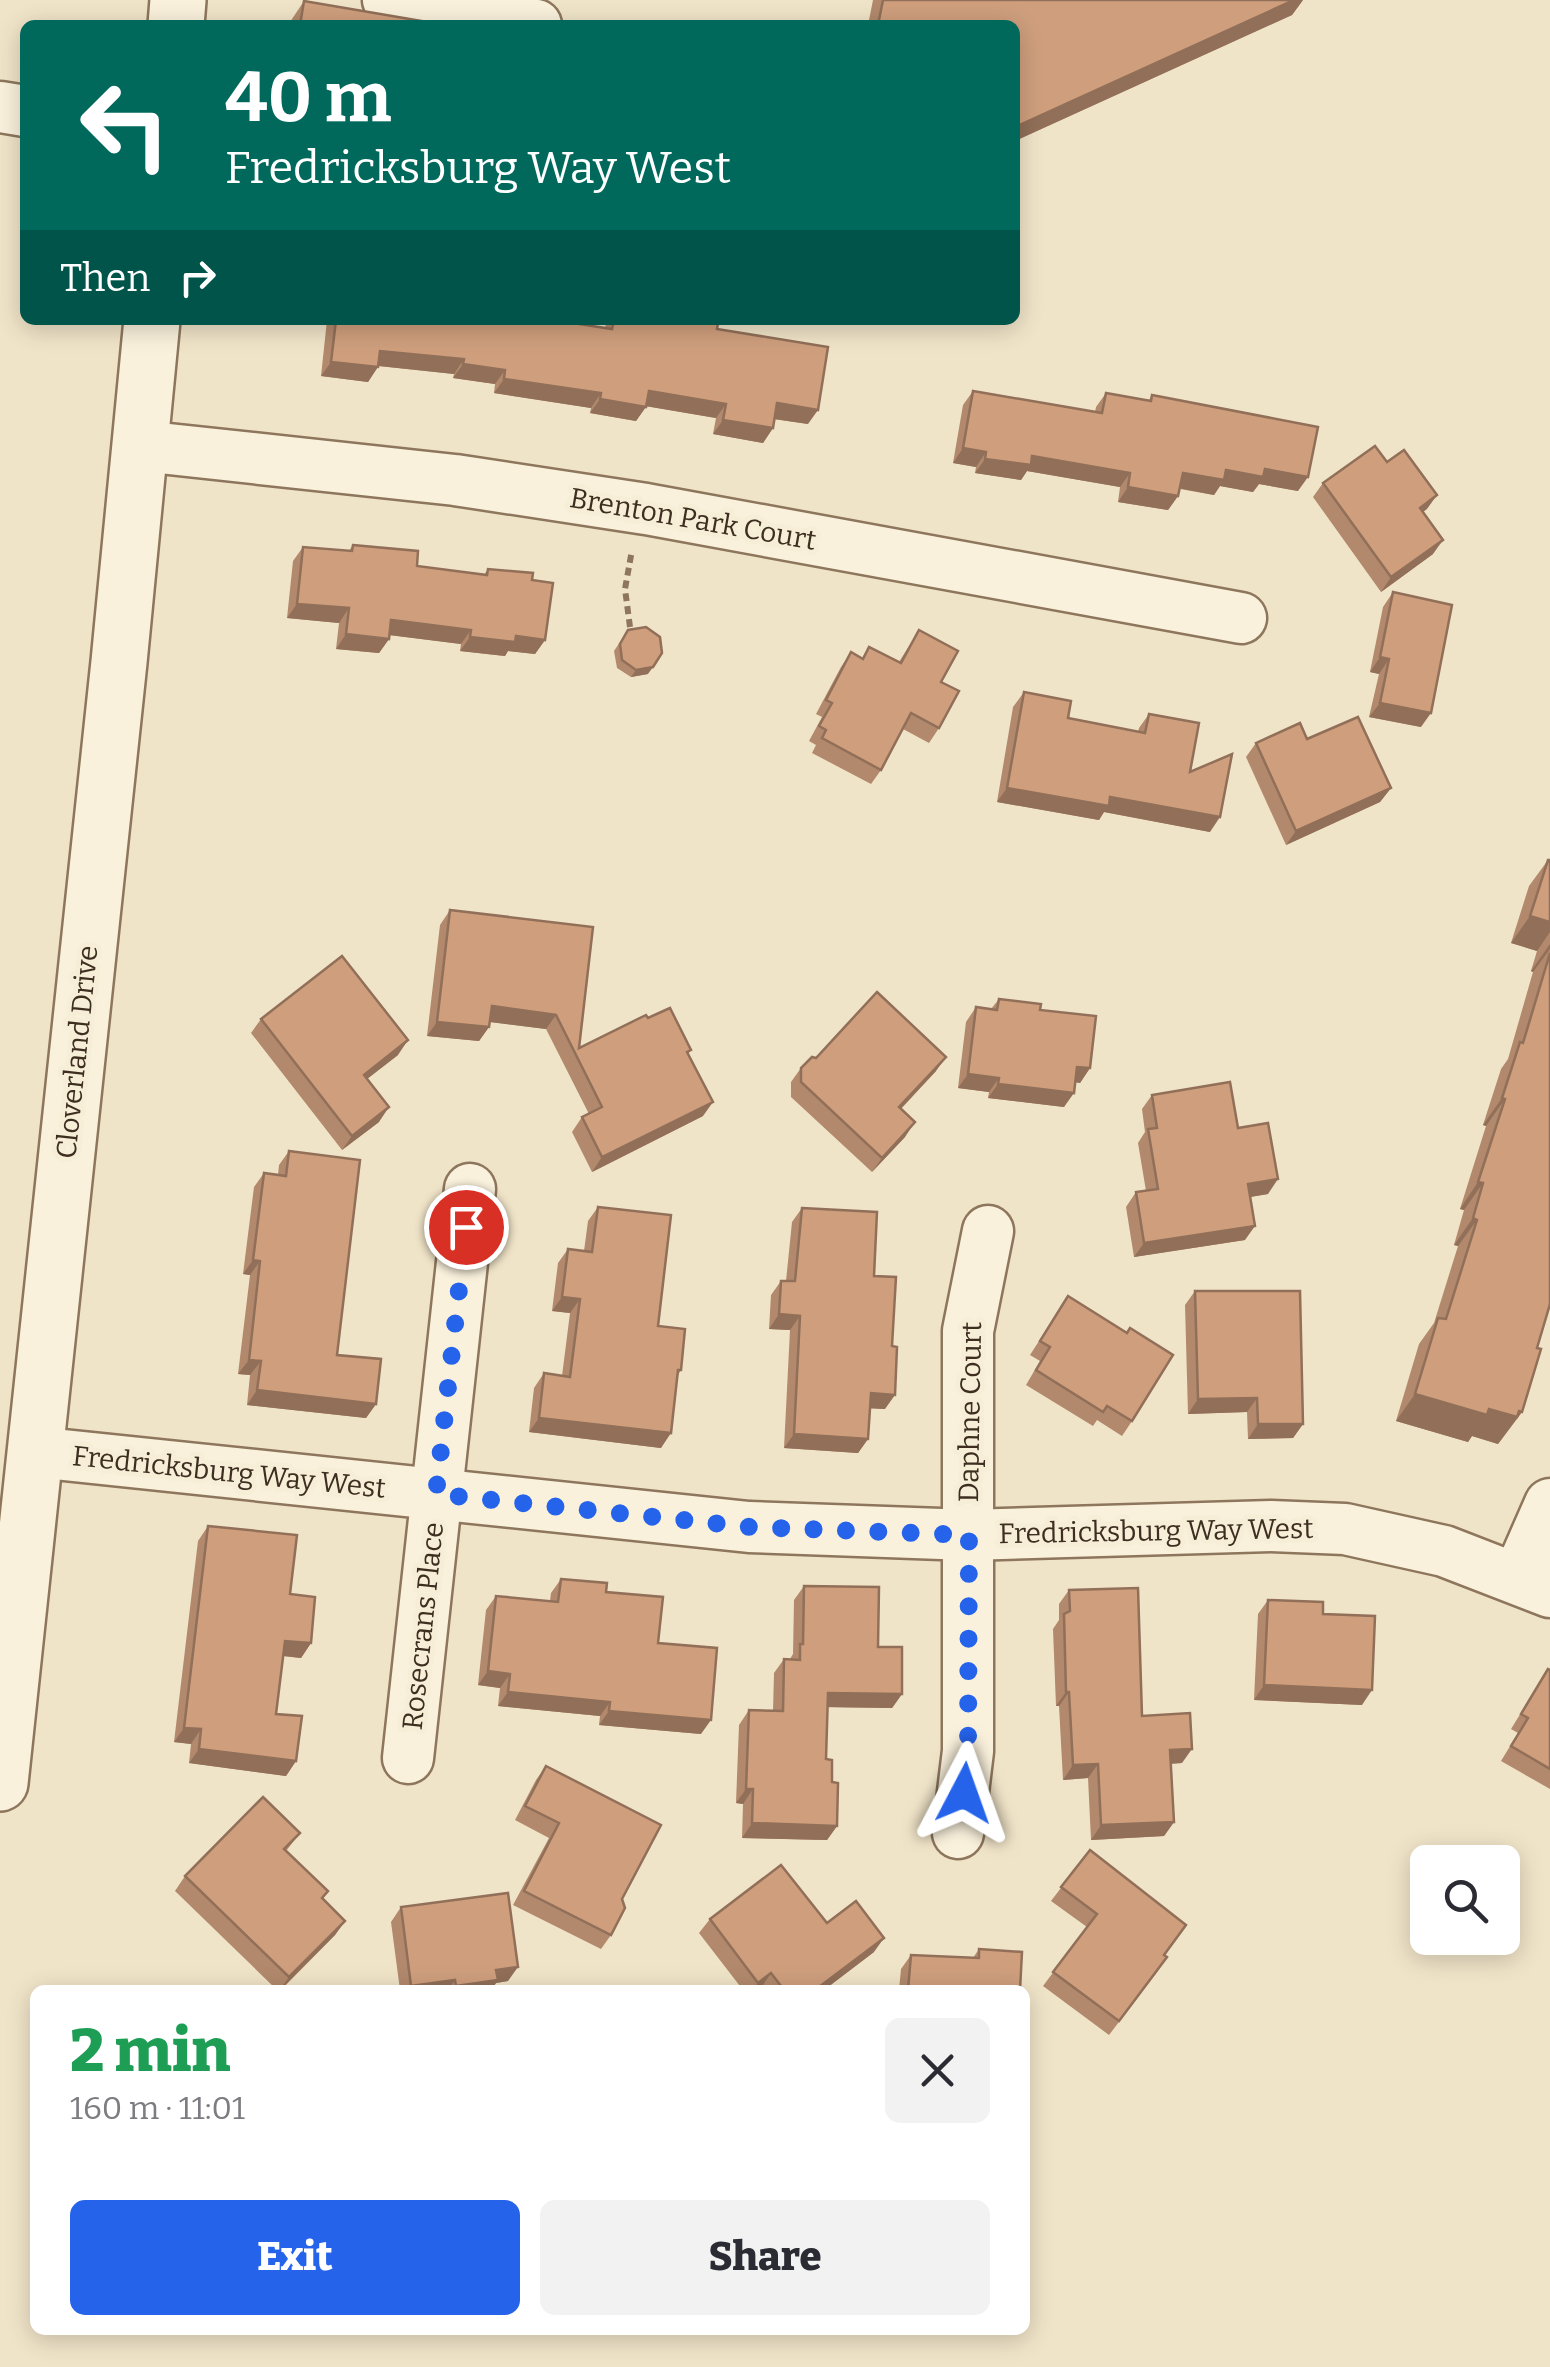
<!DOCTYPE html>
<html lang="en">
<head>
<meta charset="utf-8">
<style>
  body { margin:0; font-family:Bitter,serif; background:#f2f2f3; color:#2b2b33; height:100vh; display:flex; flex-direction:column; font-size:38px; white-space:nowrap }
  * { box-sizing:border-box; margin:0 }
  p { font-size:32px; color:#7c7c81 }
  .icon { flex:none; width:55px; height:55px; fill:none; stroke:currentColor; stroke-width:2; stroke-linecap:round; stroke-linejoin:round }
  .map { position:relative; flex:1; overflow:hidden }
  .panel { position:absolute; left:30px; top:1985px; width:1000px; height:350px; display:flex; flex-direction:column; background:#fff; border-radius:15px; box-shadow:0 5px 25px #0003 }
  .panel>* { flex:none }
  .top-card { position:absolute; left:20px; top:20px; width:1000px; height:305px; border-radius:15px; box-shadow:0 5px 25px #0003; background:#00695c; color:#fff; overflow:hidden }
  .controls { position:absolute; left:1410px; top:1845px; display:grid; gap:20px }
  .controls a { display:grid; place-items:center; width:110px; height:110px; border-radius:15px; background:#fff; box-shadow:0 5px 25px #0003; font-size:50px }
  .pin { position:absolute; display:grid; place-items:center; width:85px; height:85px; color:#fff; margin:-42px; border:5px solid #fff; border-radius:50%; box-shadow:0 2px 10px #0007 }
  .me { position:absolute; width:110px; margin:-55px; rotate:4deg; stroke-linejoin:round; filter:drop-shadow(0 0 8px #0008) }
  .turn { display:flex; align-items:center; gap:35px; height:210px; padding:0 40px; font-size:45px }
  .turn .icon { width:130px; height:130px; stroke-width:2.5 }
  .turn b { display:block; font-size:70px; line-height:85px }
  .then { display:flex; align-items:center; height:95px; padding:0 40px; background:#0003; gap:20px; font-size:38px }
  .round { display:grid; place-items:center; flex:none; width:105px; height:105px; border-radius:15px; background:#f2f2f3 }
  .head { display:flex; align-items:center; justify-content:space-between; height:170px; padding:0 40px }
  h1 { font-size:60px; font-weight:800; line-height:75px; color:#1e9e55 }
  .cta { display:flex; gap:20px; margin-top:auto; padding:20px 40px }
  .cta a { flex:1; height:115px; border-radius:15px; background:#2563eb; color:#fff; font-size:40px; font-weight:800; line-height:115px; text-align:center }
  .cta a+a { background:#f2f2f3; color:#2b2b33 }
  .map>svg:first-child { display:block }
  .lines { fill:none; stroke-linecap:round; stroke-linejoin:round }
  .minor-casing { stroke:#8d765c; stroke-width:55 }
  .tertiary-casing { stroke:#8d765c; stroke-width:60 }
  .path { stroke:#8d765c; stroke-width:6; stroke-dasharray:8 5; stroke-linecap:butt }
  .minor { stroke:#faf1dc; stroke-width:50 }
  .tertiary { stroke:#faf1dc; stroke-width:55 }
  .wall { fill:#b2896c }
  .shaded-wall { fill:#916f58 }
  .building { fill:#cf9f7d; stroke:#916f58; stroke-width:2.5 }
  .route { stroke:#2563eb; stroke-width:18; stroke-dasharray:0 32.4 }
  .labels { text-anchor:middle; dominant-baseline:central; stroke-width:10; stroke-linejoin:round; paint-order:stroke }
  .street-label { font-size:28px; fill:#3d2e20; stroke:#f7eed8 }
</style>
</head>
<body>
<div class="map">
<svg width="1550" height="2367" viewBox="0 0 1550 2367">
  <rect width="100%" height="100%" fill="#f0e4c8"/>
  <g class="lines">
    <g class="minor-casing">
      <g id="minor">
        <path d="M388 0 536 25"/>
        <path d="M0 107 25 111"/>
        <path d="M141 446 455 480 646 509 1241 618"/>
        <path d="M35 1452 749 1527 969 1535 1271 1526 1345 1529 1444 1551 1550 1592"/>
        <path d="M1518 1577 1550 1504"/>
        <path d="M408 1758 470 1189"/>
        <path d="M958 1833 968 1751V1331L988 1231"/>
      </g>
    </g>
    <g class="tertiary-casing">
      <g id="tertiary">
        <path d="M176 25 178 0"/>
        <path d="M0 1783 119 662 152 320"/>
      </g>
    </g>
    <path class="path" d="M630 627 625 589 632 550"/>
    <use href="#minor" class="minor"/>
    <use href="#tertiary" class="tertiary"/>
  </g>
  <g class="wall">
    <path d="M873 0H1303L1292 15 1015 141V25H868Z"/>
    <path d="M304 1 445 25H288Z"/>
    <path d="M327 320H553L605 328 607 320H701L717 329 808 424 774 419 773 428 763 443 713 434 716 418 646 406 636 421 590 413 591 408 494 393 495 384 453 378 454 374 378 366 368 382 321 376Z"/>
    <path d="M973 391 1095 412 1096 407 1106 393 1149 400 1152 395 1298 491 1259 484 1253 492 1220 486 1214 495 1180 489 1178 496 1168 510 1118 502 1120 487 1027 471 1021 480 975 473 976 467 953 463 963 405Z"/>
    <path d="M1387 462 1437 495 1423 512 1433 554 1381 592 1313 497 1323 483Z"/>
    <path d="M353 545 417 566 484 575 488 569 532 580 545 640 535 654 508 651 505 656 460 651 461 644 389 635V639L379 653 336 649 339 623 287 618 293 561 303 547 349 551Z"/>
    <path d="M1393 592 1421 727 1369 717 1379 674 1370 672 1383 607Z"/>
    <path d="M628 630 648 674 631 677 617 668 614 651Z"/>
    <path d="M919 630 941 682 939 728 929 743 903 729 881 770 871 784 812 753 816 745 809 741 822 717 816 714 841 667 851 652 862 658 869 647 899 662Z"/>
    <path d="M1024 692 1068 718 1138 732 1139 728 1149 714 1190 772 1210 832 1104 812 1099 820 997 802 1013 707Z"/>
    <path d="M1307 739 1391 788 1380 802 1286 845 1246 757 1256 743Z"/>
    <path d="M1548 860H1550V1304L1537 1348 1522 1412 1498 1444 1472 1436 1468 1442 1396 1421 1419 1344 1434 1323 1458 1246 1454 1245 1464 1210 1460 1209 1486 1126 1483 1125 1501 1069 1508 1059 1533 972 1531 971 1537 951 1511 943 1529 886Z"/>
    <path d="M450 910 593 927 579 1048 648 1018 691 1050 688 1054 703 1116 592 1172 572 1132 582 1117 589 1114 546 1029 490 1022 489 1027 479 1041 427 1036 440 925Z"/>
    <path d="M999 999 1040 1010 1090 1068 1080 1083 1076 1082 1064 1107 988 1098 989 1092 958 1088 966 1022 976 1007 991 1009Z"/>
    <path d="M261 1019 398 1055 367 1079 379 1122 342 1150 251 1033Z"/>
    <path d="M801 1068 936 1071 901 1109 905 1137 872 1172 791 1097V1082Z"/>
    <path d="M1152 1095 1238 1128 1268 1194 1250 1197 1245 1240 1134 1257 1126 1207 1136 1192 1146 1191 1138 1143 1145 1132 1142 1109Z"/>
    <path d="M289 1151 337 1355 376 1404 366 1418 247 1405 250 1375 238 1374 250 1275 243 1274 254 1187 264 1173 278 1175 279 1165Z"/>
    <path d="M598 1207 681 1370 678 1375 661 1448 529 1432 534 1388 544 1373 562 1376 570 1313 552 1311 558 1263 568 1249 584 1251 588 1221Z"/>
    <path d="M802 1208 874 1276 885 1409 870 1408 868 1439 858 1453 784 1448 790 1330 769 1329 771 1295 781 1281H786L792 1222Z"/>
    <path d="M1195 1291 1303 1424 1293 1438 1248 1439 1247 1412 1188 1414 1185 1305Z"/>
    <path d="M1068 1296 1132 1421 1122 1436 1097 1420 1093 1426 1026 1385 1040 1361 1030 1355Z"/>
    <path d="M208 1526 290 1594 311 1643 301 1658 283 1656 276 1714 296 1761 286 1776 189 1763 191 1744 174 1742 198 1541Z"/>
    <path d="M561 1579 606 1592 658 1643 701 1734 599 1725 600 1716 498 1706 500 1688 478 1685 486 1610 496 1596 550 1601 551 1593Z"/>
    <path d="M804 1586 878 1647 902 1694 892 1708 827 1707 826 1759 832 1782 837 1826 827 1840 742 1838 743 1804 736 1803 739 1725 749 1710 773 1711 774 1673 784 1659H790L793 1654 794 1600Z"/>
    <path d="M1069 1590 1142 1716 1182 1763 1171 1764 1174 1822 1164 1836 1091 1840 1088 1778 1063 1780 1059 1706H1056L1053 1629 1059 1620V1604Z"/>
    <path d="M1268 1600 1323 1614 1362 1705 1254 1700 1258 1614Z"/>
    <path d="M1548 1669 1550 1670V1789L1501 1761 1518 1733 1511 1729Z"/>
    <path d="M546 1766 622 1899 611 1935 601 1949 513 1905 549 1838 515 1820 536 1780Z"/>
    <path d="M300 1833 286 1851 328 1891 323 1898 345 1921 335 1935 281 1990H277L175 1891 185 1876Z"/>
    <path d="M1090 1850 1164 1956 1157 1972 1109 2035 1043 1986 1087 1927 1051 1901Z"/>
    <path d="M401 1907 508 1981 496 1983 491 1990H400L391 1922Z"/>
    <path d="M710 1919 827 1923 874 1952 824 1990H763L761 1988 758 1990H743L699 1933Z"/>
    <path d="M979 1949 1020 1990H899L901 1969 911 1955 973 1958Z"/>
  </g>
  <g class="shaded-wall">
    <path d="M1294 0H1303L1292 15 1015 141V127Z"/>
    <path d="M380 351 464 359 454 374 370 365Z"/>
    <path d="M331 362 378 367 368 382 321 376Z"/>
    <path d="M463 364 505 370 495 384 453 378Z"/>
    <path d="M504 379 601 393 591 408 494 393Z"/>
    <path d="M649 391 726 404 716 418 639 405Z"/>
    <path d="M600 399 646 407 636 421 590 413Z"/>
    <path d="M777 403 818 410 808 424 767 418Z"/>
    <path d="M723 420 773 428 763 443 713 434Z"/>
    <path d="M963 448 986 452 976 467 953 463Z"/>
    <path d="M1032 456 1130 473 1120 487 1027 471 1021 480 975 473 985 459Z"/>
    <path d="M1265 469 1308 477 1298 491 1259 484 1253 492 1220 486 1214 495 1173 487 1183 473Z"/>
    <path d="M1128 487 1178 496 1168 510 1118 502Z"/>
    <path d="M1437 495 1427 509 1410 522 1420 508Z"/>
    <path d="M1443 540 1433 554 1381 592 1391 577Z"/>
    <path d="M297 604 349 608 339 623 287 618Z"/>
    <path d="M391 620 471 630 461 644 381 634Z"/>
    <path d="M346 634 389 639 379 653 336 649Z"/>
    <path d="M516 636 545 640 535 654 508 651 505 656 460 651 470 637Z"/>
    <path d="M1380 657 1389 659 1379 674 1370 672Z"/>
    <path d="M653 667 648 674 631 677 636 670Z"/>
    <path d="M1380 703 1431 713 1421 727 1369 717Z"/>
    <path d="M1007 788 1110 797 1220 817 1210 832 1104 812 1099 820 997 802Z"/>
    <path d="M1391 788 1380 802 1286 845 1296 831Z"/>
    <path d="M1530 916 1550 922V932L1537 951 1511 943Z"/>
    <path d="M1550 944V949L1533 972 1531 971Z"/>
    <path d="M492 1006 556 1015 546 1029 482 1021Z"/>
    <path d="M437 1022 489 1027 479 1041 427 1036Z"/>
    <path d="M408 1040 398 1055 354 1089 364 1075Z"/>
    <path d="M946 1057 936 1071 889 1121 899 1107Z"/>
    <path d="M1077 1067 1090 1068 1080 1083 1067 1081Z"/>
    <path d="M968 1074 999 1078 989 1092 958 1088Z"/>
    <path d="M998 1084 1074 1093 1064 1107 988 1098Z"/>
    <path d="M1502 1098 1505 1099 1486 1126 1483 1125Z"/>
    <path d="M713 1102 703 1116 592 1172 602 1157Z"/>
    <path d="M389 1107 379 1122 342 1150 352 1136Z"/>
    <path d="M915 1122 905 1137 872 1172 882 1158Z"/>
    <path d="M1278 1179 1268 1194 1238 1199 1248 1184Z"/>
    <path d="M1478 1182 1483 1183 1464 1210 1460 1209Z"/>
    <path d="M1473 1218 1477 1220 1458 1246 1454 1245Z"/>
    <path d="M1255 1226 1245 1240 1134 1257 1144 1243Z"/>
    <path d="M253 1260 260 1261 250 1275 243 1274Z"/>
    <path d="M562 1297 580 1299 570 1313 552 1311Z"/>
    <path d="M779 1314 800 1316 790 1330 769 1329Z"/>
    <path d="M249 1360 261 1361 250 1375 238 1374Z"/>
    <path d="M257 1390 376 1404 366 1418 247 1405Z"/>
    <path d="M871 1393 895 1395 885 1409 861 1408Z"/>
    <path d="M1415 1394 1489 1409 1522 1412 1498 1444 1472 1436 1468 1442 1396 1421Z"/>
    <path d="M1257 1398 1247 1412 1188 1414 1198 1399Z"/>
    <path d="M539 1418 671 1433 661 1448 529 1432Z"/>
    <path d="M1258 1424H1303L1293 1438 1248 1439Z"/>
    <path d="M794 1434 868 1439 858 1453 784 1448Z"/>
    <path d="M285 1641 311 1643 301 1658 275 1655Z"/>
    <path d="M488 1671 510 1674 500 1688 478 1685Z"/>
    <path d="M1264 1685 1372 1690 1362 1705 1254 1700Z"/>
    <path d="M508 1692 610 1702 600 1716 498 1706Z"/>
    <path d="M1066 1692H1069L1059 1706H1056Z"/>
    <path d="M828 1693 902 1694 892 1708 818 1707Z"/>
    <path d="M609 1711 711 1720 701 1734 599 1725Z"/>
    <path d="M184 1728 201 1729 191 1744 174 1742Z"/>
    <path d="M199 1749 296 1761 286 1776 189 1763Z"/>
    <path d="M1192 1749 1182 1763 1160 1764 1170 1750Z"/>
    <path d="M1098 1764 1088 1778 1063 1780 1073 1765Z"/>
    <path d="M746 1789H753L743 1804 736 1803Z"/>
    <path d="M1174 1822 1164 1836 1091 1840 1101 1825Z"/>
    <path d="M752 1823 837 1826 827 1840 742 1838Z"/>
    <path d="M345 1921 335 1935 280 1990 289 1977Z"/>
    <path d="M884 1938 874 1952 824 1990H815Z"/>
    <path d="M518 1967 508 1981 496 1983 491 1990H453L456 1986 496 1970Z"/>
    <path d="M771 1973 761 1988 758 1990H753L758 1983Z"/>
    <path d="M455 1980 448 1990H408L411 1986Z"/>
  </g>
  <g class="building">
    <path d="M883 0H1294L1015 127V25H878Z"/>
    <path d="M304 1 445 25H300Z"/>
    <path d="M336 320H553L612 329 614 320H701L718 323 717 329 828 347 818 410 777 403 773 428 723 420 726 404 649 391 646 407 600 399 601 393 504 379 505 370 463 364 464 359 380 351 378 367 331 362Z"/>
    <path d="M973 391 1102 413 1106 393 1151 401 1152 395 1318 427 1308 477 1265 469 1263 477 1226 470 1224 480 1183 473 1178 496 1128 487 1130 473 1032 456 1031 465 985 459 986 452 963 448Z"/>
    <path d="M1375 446 1387 462 1404 450 1437 495 1420 508 1443 540 1391 577 1323 483Z"/>
    <path d="M353 545 418 551 417 566 487 575 488 569 533 573 532 580 553 583 545 640 516 636 515 642 470 637 471 630 391 620 389 639 346 634 349 608 297 604 303 547 352 551Z"/>
    <path d="M1393 592 1452 605 1431 713 1380 703 1389 659 1380 657Z"/>
    <path d="M646 627 660 637 662 653 653 667 636 670 622 660 620 644 628 630Z"/>
    <path d="M919 630 958 651 941 682 959 691 939 728 911 713 881 770 822 738 826 730 819 726 832 703 826 700 851 652 863 659 869 647 901 663Z"/>
    <path d="M1024 692 1071 701 1068 718 1145 733 1149 714 1199 723 1190 772 1232 754 1220 817 1110 797 1109 806 1007 788Z"/>
    <path d="M1358 717 1391 788 1296 831 1256 743 1300 723 1307 739Z"/>
    <path d="M1548 860H1550V922L1530 916Z"/>
    <path d="M450 910 593 927 579 1048 646 1015 648 1018 670 1008 691 1050 687 1052 713 1102 602 1157 582 1117 602 1107 556 1015 492 1006 489 1027 437 1022Z"/>
    <path d="M1550 953V1304L1537 1348 1541 1349 1522 1412 1519 1411 1517 1417 1489 1409 1487 1415 1415 1394 1438 1318 1446 1319 1477 1220 1473 1218 1483 1183 1478 1182 1505 1099 1502 1098 1520 1042 1523 1043Z"/>
    <path d="M342 956 408 1040 364 1075 389 1107 352 1136 261 1019Z"/>
    <path d="M877 992 946 1057 899 1107 915 1122 882 1158 801 1082V1068L812 1057 816 1058Z"/>
    <path d="M999 999 1041 1004 1040 1010 1096 1016 1090 1068 1077 1067 1074 1093 998 1084 999 1078 968 1074 976 1007 997 1010Z"/>
    <path d="M1230 1082 1238 1128 1268 1123 1278 1179 1248 1184 1255 1226 1144 1243 1136 1192 1158 1189 1148 1129 1157 1128 1152 1095Z"/>
    <path d="M289 1151 360 1160 337 1355 381 1359 376 1404 257 1390 261 1361 249 1360 260 1261 253 1260 264 1173 286 1176Z"/>
    <path d="M598 1207 671 1215 658 1326 685 1329 681 1370H678L671 1433 539 1418 544 1373 570 1377 580 1299 562 1297 568 1249 592 1252Z"/>
    <path d="M802 1208 877 1212 874 1276 896 1277 892 1346 897 1347 895 1395 871 1393 868 1439 794 1434 800 1316 779 1314 781 1281H795Z"/>
    <path d="M1195 1291H1300L1303 1424H1258L1257 1398 1198 1399Z"/>
    <path d="M1068 1296 1127 1333 1130 1328 1173 1355 1132 1421 1107 1406 1103 1412 1036 1370 1050 1347 1040 1341Z"/>
    <path d="M208 1526 297 1535 290 1594 315 1597 311 1643 285 1641 276 1714 302 1716 296 1761 199 1749 201 1729 184 1728Z"/>
    <path d="M561 1579 607 1583 606 1592 663 1597 658 1643 717 1648 711 1720 609 1711 610 1702 508 1692 510 1674 488 1671 496 1596 558 1602Z"/>
    <path d="M804 1586 879 1587 878 1647H902V1694L828 1693 826 1759 832 1760V1782L838 1783 837 1826 752 1823 753 1789H746L749 1710 783 1711 784 1659 800 1660V1644H803Z"/>
    <path d="M1138 1588 1142 1716 1190 1713 1192 1749 1170 1750 1174 1822 1101 1825 1098 1764 1073 1765 1069 1692H1066L1064 1614 1070 1611 1069 1590Z"/>
    <path d="M1268 1600 1323 1602V1614L1375 1616 1372 1690 1264 1685Z"/>
    <path d="M1548 1669 1550 1670V1769L1511 1746 1528 1718 1521 1714Z"/>
    <path d="M546 1766 661 1825 622 1899 625 1908 611 1935 524 1891 559 1823 525 1806Z"/>
    <path d="M263 1797 300 1833 284 1849 328 1891 322 1898 345 1921 289 1977 185 1876Z"/>
    <path d="M1090 1850 1186 1925 1164 1955 1167 1957 1119 2021 1053 1972 1097 1914 1061 1887Z"/>
    <path d="M781 1865 827 1923 856 1901 884 1938 815 1990H784L771 1973 758 1983 710 1919Z"/>
    <path d="M508 1893 518 1967 496 1970 498 1980 456 1986 455 1980 411 1986 401 1907Z"/>
    <path d="M979 1949 1022 1952 1020 1990H908L911 1955 979 1958Z"/>
  </g>
  <g class="lines">
    <path class="route" d="M466 1227 436 1494 750 1527 969 1535 968 1751 964 1793"/>
  </g>
  <g class="labels">
    <g class="street-label">
      <text transform="translate(693 519) rotate(10)">Brenton Park Court</text>
      <text transform="translate(77 1052) rotate(-84)">Cloverland Drive</text>
      <text transform="translate(970 1412) rotate(-89)">Daphne Court</text>
      <text transform="translate(229 1472) rotate(6)">Fredricksburg Way West</text>
      <text transform="translate(1156 1531) rotate(-1)">Fredricksburg Way West</text>
      <text transform="translate(423 1626) rotate(-84)">Rosecrans Place</text>
    </g>
  </g>
</svg>
<div class="controls">
<a><svg class="icon" aria-label="search" viewBox="0 0 24 24"><circle cx="10" cy="10" r="6"/><path d="M15 15l6 6"/></svg></a>
</div>
<div class="pin" style="left:466px;top:1227px;background:#d93025"><svg class="icon" aria-label="arrive" viewBox="0 0 24 24"><path d="M6 21V4h12l-3 4 3 4H6"/></svg></div>
<svg class="me" style="left:964px;top:1793px" viewBox="-20 -20 40 40"><path d="M0-17L14 15 0 8-14 15z" fill="#2563eb" stroke="#fff" stroke-width="4"/></svg>
<div class="top-card">
<div class="turn"><svg class="icon" aria-label="left" viewBox="0 0 24 24"><path d="M17 20v-9H6M10 6l-5 5 5 5"/></svg><div><b>40 m</b>Fredricksburg Way West</div></div>
<div class="then">Then<svg class="icon" aria-label="right" viewBox="0 0 24 24"><path d="M7 20v-9h11M14 6l5 5-5 5"/></svg></div>
</div>
<section class="panel">
<div class="head"><div><h1>2 min</h1><p>160 m · 11:01</p></div><a class="round"><svg class="icon" aria-label="close" viewBox="0 0 24 24"><path d="M6 6l12 12M18 6L6 18"/></svg></a></div>
<div class="cta"><a>Exit</a><a>Share</a></div>
</section>
</div>
</body>
</html>
